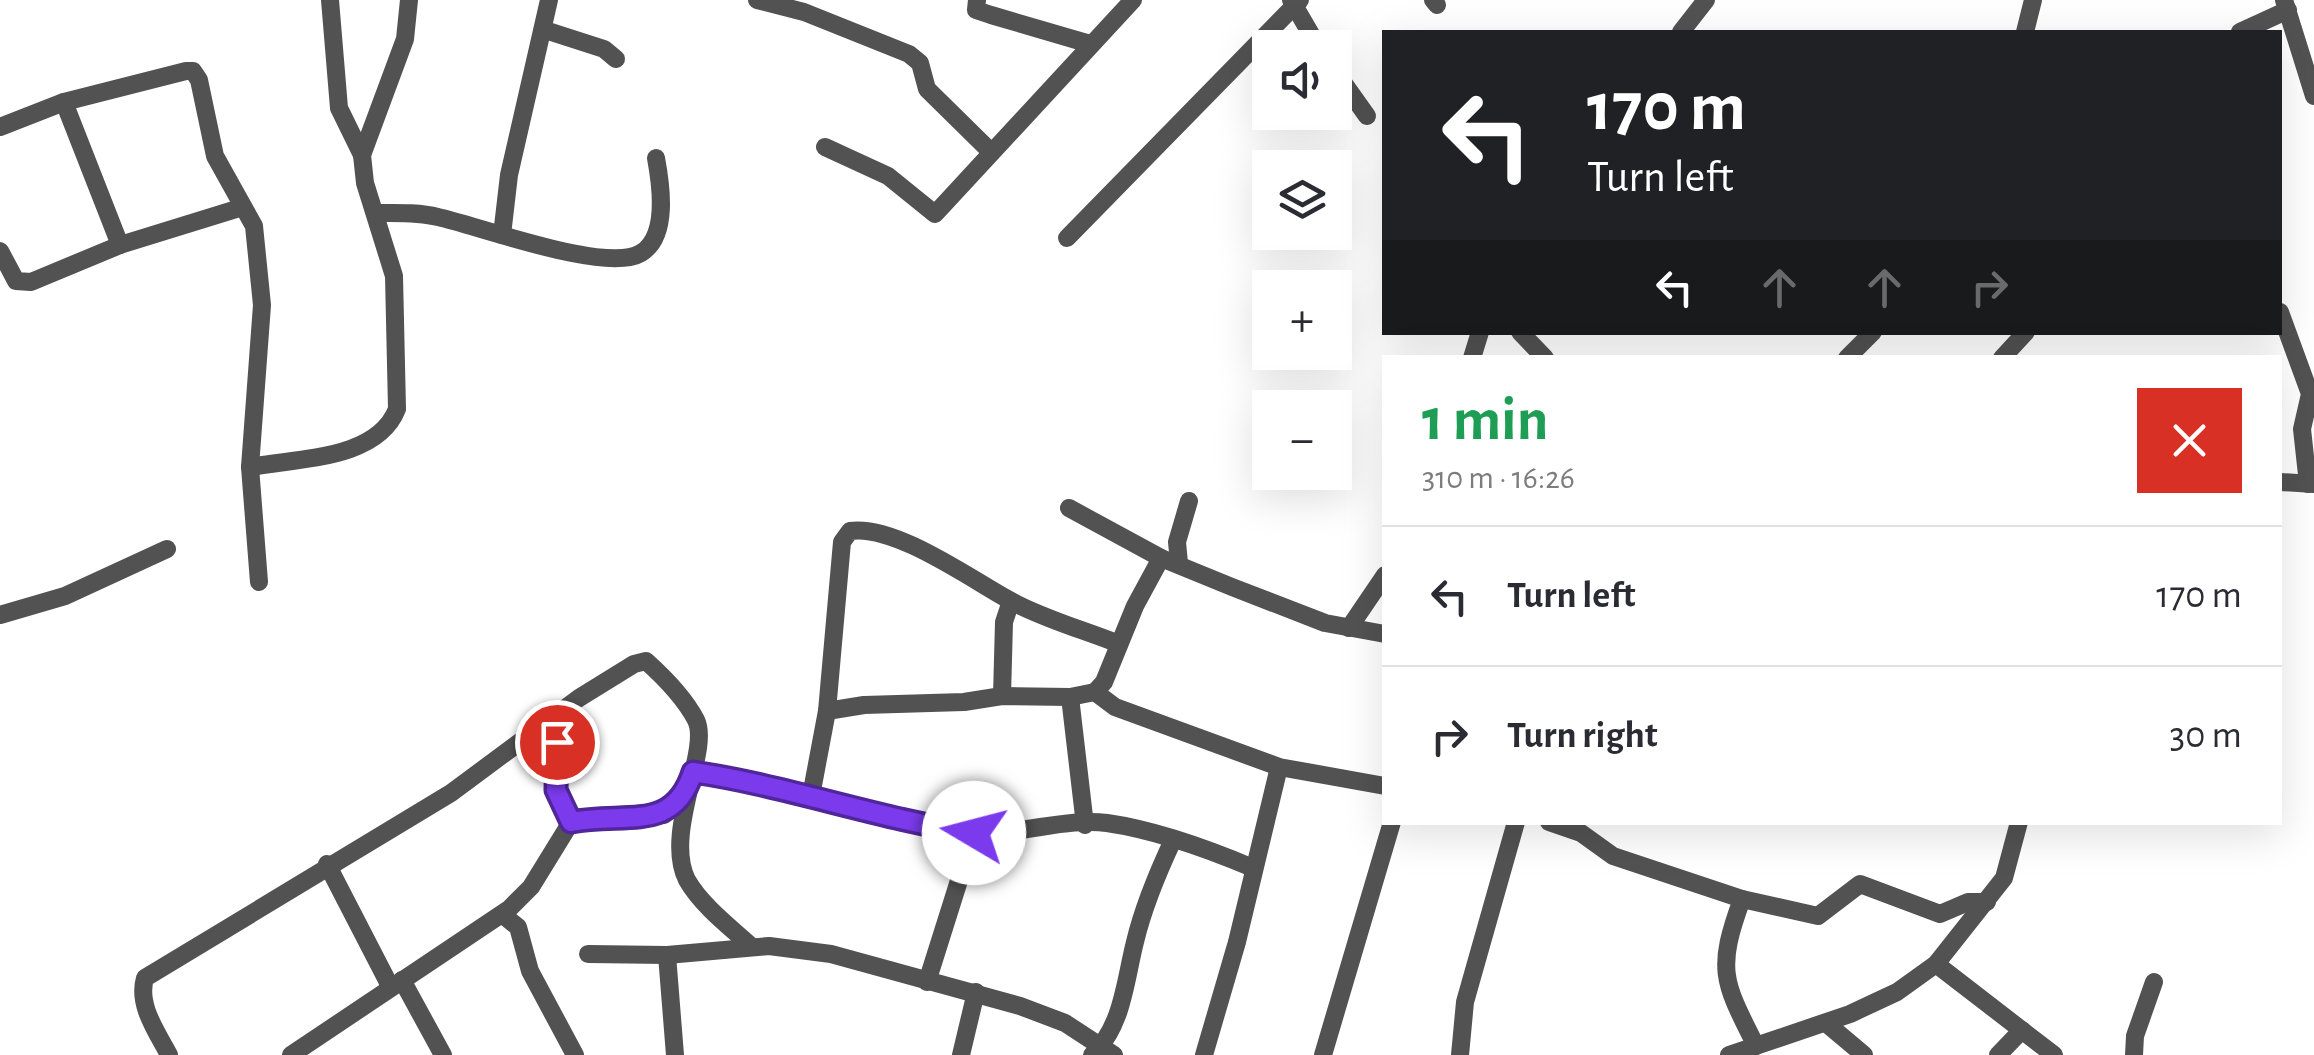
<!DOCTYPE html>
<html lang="en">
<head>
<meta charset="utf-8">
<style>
  body { margin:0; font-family:"Alegreya Sans",sans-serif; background:#f2f2f3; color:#2b2b33; height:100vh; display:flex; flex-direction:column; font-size:38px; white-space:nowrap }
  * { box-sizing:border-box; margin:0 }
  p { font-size:32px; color:#7c7c81 }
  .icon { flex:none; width:55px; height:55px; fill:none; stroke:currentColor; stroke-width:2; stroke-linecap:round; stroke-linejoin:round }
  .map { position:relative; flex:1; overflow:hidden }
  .sheet { position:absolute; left:1382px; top:355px; width:900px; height:470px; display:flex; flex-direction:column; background:#fff; border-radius:0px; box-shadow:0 10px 40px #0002 }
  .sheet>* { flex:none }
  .top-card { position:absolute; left:1382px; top:30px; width:900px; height:305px; border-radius:0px; box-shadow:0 10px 40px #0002; background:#202124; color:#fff; overflow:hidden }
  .controls { position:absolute; left:1252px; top:30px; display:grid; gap:20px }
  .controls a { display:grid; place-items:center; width:100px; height:100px; border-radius:0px; background:#fff; box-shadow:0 10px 40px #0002; font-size:50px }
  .pin { position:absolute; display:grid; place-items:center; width:85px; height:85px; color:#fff; margin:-42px; border:5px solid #fff; border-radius:50%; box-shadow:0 2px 10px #0007 }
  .me { position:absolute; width:110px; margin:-55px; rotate:278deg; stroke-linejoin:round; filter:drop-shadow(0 0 8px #0008) }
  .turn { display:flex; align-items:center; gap:35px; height:210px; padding:0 40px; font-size:45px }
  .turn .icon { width:130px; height:130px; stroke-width:2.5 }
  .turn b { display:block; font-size:70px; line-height:85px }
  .lanes { display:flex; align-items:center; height:95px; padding:0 40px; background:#0003; justify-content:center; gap:50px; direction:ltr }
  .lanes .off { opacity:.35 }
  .round { display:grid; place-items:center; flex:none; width:105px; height:105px; border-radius:0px; background:#f2f2f3 }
  .headline { display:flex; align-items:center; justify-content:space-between; height:170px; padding:0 40px }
  h1 { font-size:60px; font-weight:700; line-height:75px; color:#1e9e55 }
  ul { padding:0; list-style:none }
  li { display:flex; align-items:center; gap:30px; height:140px; padding:0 40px; border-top:2px solid #e1e1e2 }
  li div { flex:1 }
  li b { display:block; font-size:38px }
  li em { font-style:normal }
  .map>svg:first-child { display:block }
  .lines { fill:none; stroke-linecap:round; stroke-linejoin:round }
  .minor { stroke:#525252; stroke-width:18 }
  .route-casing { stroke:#51269a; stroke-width:25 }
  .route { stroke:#7c3aed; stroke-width:18 }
</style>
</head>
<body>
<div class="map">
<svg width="2314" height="1055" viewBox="0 0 2314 1055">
  <rect width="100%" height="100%" fill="#fff"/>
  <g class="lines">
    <g class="minor">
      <path d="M757 0 804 12 909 54 920 63 927 89 990 151"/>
      <path d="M977 0 976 10 991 15 1090 44"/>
      <path d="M1291 0 1319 48"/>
      <path d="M1433 0 1437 5"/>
      <path d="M2284 0 2314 96"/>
      <path d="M545 30 604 49 616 59"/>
      <path d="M1681 32 1706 0"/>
      <path d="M2025 32 2033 0"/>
      <path d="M2240 32 2288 10"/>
      <path d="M1335 71 1367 116"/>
      <path d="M64 102 120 245"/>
      <path d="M0 127 64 102 186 71H193L199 80 215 156 254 226 262 305 250 467 259 582"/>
      <path d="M825 147 888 176 935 214 1133 0"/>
      <path d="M362 155 405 39 409 0"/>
      <path d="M377 213C397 213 418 212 438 217 479 226 607 274 641 253 669 236 661 185 656 158"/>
      <path d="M502 235 509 175 549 0"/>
      <path d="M1067 238 1300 0"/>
      <path d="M0 251 16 281 31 282 120 245 243 207"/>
      <path d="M2280 312 2310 394 2302 429 2308 484"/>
      <path d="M1520 332 1545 358"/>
      <path d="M1472 358 1480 332"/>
      <path d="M1847 358 1873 332"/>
      <path d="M2002 358 2026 332"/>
      <path d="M250 467C298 458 377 460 397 409L394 276 365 183 362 155 339 108 330 0"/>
      <path d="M2280 482 2314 484"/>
      <path d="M1069 508 1161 558 1232 587 1325 623 1385 634"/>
      <path d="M1179 563 1177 542 1189 501"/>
      <path d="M0 615 65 596 167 549"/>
      <path d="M1349 628 1385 575"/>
      <path d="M1095 692 1104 682 1135 606 1161 558"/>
      <path d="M1002 696 1004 622 1011 601"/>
      <path d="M1070 697 1085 825"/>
      <path d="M827 711 864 705 964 702 1002 696 1070 697 1095 692 1115 707 1279 767 1385 786"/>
      <path d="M551 719C565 755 548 789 571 822"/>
      <path d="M693 772C787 786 875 821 970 832 1014 837 1066 817 1107 823 1156 830 1208 849 1253 868"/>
      <path d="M811 796 827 711 842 542 850 531C895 524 972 580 1011 601 1044 619 1084 630 1119 644"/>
      <path d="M1549 822 1581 833 1613 856 1742 899 1818 916 1860 884 1940 914 1968 902H1987"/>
      <path d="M327 864 390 986"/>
      <path d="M1742 899C1716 970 1723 981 1756 1046"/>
      <path d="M503 915 518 927 530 971 575 1055"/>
      <path d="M588 954 667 955 769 946 831 954 1020 1006 1065 1023 1114 1055"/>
      <path d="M667 955 675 1055"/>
      <path d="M1936 964 2054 1055"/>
      <path d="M402 980 443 1055"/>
      <path d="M927 982 974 833"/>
      <path d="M1826 1023 1864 1055"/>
      <path d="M169 1055C157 1032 137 1005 145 978L451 793 579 698 634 664 646 661C665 678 684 697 696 720 711 750 663 833 687 880 702 906 730 927 752 947"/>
      <path d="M291 1055 509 909 531 887 571 822 664 815 684 799"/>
      <path d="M961 1055 976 992"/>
      <path d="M1092 1055C1123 1026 1125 981 1135 942 1143 908 1158 872 1173 840"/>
      <path d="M1204 1055 1237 942 1279 767"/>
      <path d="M1323 1055 1392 822"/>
      <path d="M1460 1055 1465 1002 1516 822"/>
      <path d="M1729 1055 1850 1014 1897 992 1936 964 2004 878 2019 822"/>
      <path d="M1998 1055 2022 1030"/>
      <path d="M2134 1055 2135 1036 2154 982"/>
    </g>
  </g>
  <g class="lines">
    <g class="route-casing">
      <path id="route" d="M557 742 556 790 571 822C625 811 673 834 693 772 788 786 878 819 974 833"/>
    </g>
    <use href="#route" class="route"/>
  </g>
</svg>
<div class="controls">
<a><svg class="icon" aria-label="sound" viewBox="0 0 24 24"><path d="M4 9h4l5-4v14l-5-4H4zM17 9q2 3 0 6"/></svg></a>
<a><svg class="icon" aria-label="layers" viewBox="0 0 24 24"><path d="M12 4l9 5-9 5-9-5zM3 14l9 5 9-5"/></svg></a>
<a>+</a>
<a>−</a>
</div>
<div class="pin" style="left:557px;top:742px;background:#d93025"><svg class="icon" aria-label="arrive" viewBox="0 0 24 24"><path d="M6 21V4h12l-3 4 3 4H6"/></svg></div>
<svg class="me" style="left:974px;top:833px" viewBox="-20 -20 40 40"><circle r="19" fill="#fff"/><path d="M0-13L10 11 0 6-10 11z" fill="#7c3aed"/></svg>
<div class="top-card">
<div class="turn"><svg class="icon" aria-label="left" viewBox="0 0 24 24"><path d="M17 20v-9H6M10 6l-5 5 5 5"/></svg><div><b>170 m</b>Turn left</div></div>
<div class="lanes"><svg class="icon" aria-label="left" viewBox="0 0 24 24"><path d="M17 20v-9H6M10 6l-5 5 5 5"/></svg><svg class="icon off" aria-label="ahead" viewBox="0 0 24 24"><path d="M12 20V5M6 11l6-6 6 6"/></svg><svg class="icon off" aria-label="ahead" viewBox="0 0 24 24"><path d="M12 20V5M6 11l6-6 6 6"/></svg><svg class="icon off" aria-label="right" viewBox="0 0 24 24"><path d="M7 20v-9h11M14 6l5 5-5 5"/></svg></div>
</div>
<section class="sheet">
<div class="headline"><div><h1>1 min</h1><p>310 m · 16:26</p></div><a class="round" style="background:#d93025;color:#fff"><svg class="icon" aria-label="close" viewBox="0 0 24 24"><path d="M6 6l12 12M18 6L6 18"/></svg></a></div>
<ul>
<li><svg class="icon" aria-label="left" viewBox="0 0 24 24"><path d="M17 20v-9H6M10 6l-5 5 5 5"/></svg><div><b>Turn left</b></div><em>170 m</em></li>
<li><svg class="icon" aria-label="right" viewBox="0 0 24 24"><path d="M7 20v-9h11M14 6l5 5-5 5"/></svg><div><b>Turn right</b></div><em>30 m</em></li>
</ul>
</section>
</div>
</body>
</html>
